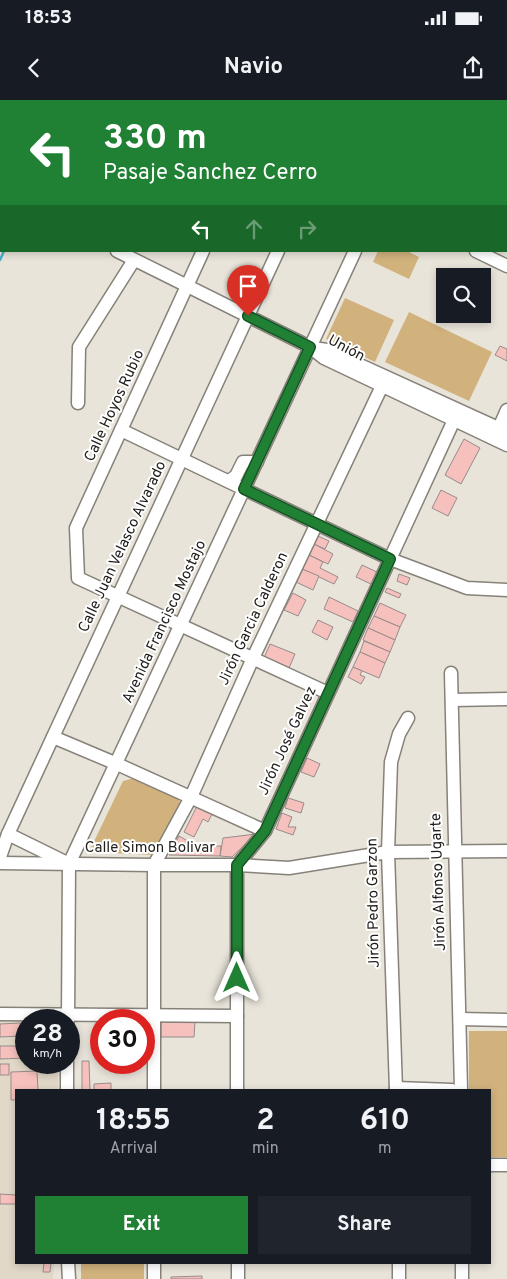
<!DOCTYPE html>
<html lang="en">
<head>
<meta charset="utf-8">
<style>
  body { margin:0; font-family:Overpass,sans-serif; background:#20242c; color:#f1f3f6; height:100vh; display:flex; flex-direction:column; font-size:19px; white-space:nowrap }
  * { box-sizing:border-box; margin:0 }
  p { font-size:16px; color:#9ea1a6 }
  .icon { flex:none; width:28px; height:28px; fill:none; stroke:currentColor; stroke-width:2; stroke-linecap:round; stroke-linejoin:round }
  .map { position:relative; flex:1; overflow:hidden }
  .panel { position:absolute; left:15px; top:989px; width:476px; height:175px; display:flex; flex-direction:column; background:#171b24; border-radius:0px; box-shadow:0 2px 8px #0003 }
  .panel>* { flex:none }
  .hud { position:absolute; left:0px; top:0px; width:508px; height:152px; box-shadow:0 2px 8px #0003; background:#208134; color:#fff; overflow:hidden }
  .controls { position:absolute; left:436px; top:168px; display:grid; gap:10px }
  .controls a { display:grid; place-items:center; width:55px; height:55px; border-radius:0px; background:#171b24; box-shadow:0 2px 8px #0003; font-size:25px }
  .speed { position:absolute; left:15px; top:909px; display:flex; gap:10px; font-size:25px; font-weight:700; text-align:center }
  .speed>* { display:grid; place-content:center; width:65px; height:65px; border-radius:50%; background:#171b24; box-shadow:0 2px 8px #0003; line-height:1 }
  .speed small { font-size:12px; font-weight:400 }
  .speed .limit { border:8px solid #d22; background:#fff; color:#111 }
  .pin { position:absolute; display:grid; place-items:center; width:42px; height:42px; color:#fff; margin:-51px -21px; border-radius:50% 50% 50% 0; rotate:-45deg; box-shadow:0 0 5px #0007 }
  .pin .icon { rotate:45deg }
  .me { position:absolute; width:55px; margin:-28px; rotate:0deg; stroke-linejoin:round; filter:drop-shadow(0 0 4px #0008) }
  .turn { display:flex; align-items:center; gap:18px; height:105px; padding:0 20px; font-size:22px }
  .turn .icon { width:65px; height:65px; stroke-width:2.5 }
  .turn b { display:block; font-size:35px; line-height:42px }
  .lanes { display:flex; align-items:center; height:48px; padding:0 20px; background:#0003; justify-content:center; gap:25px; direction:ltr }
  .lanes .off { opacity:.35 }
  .eta { display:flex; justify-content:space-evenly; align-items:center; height:85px; text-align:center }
  .eta b { font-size:30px; font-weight:700; line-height:35px }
  .action { display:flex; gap:10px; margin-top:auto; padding:10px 20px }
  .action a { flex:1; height:58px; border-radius:0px; background:#208134; color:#fff; font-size:20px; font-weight:700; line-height:58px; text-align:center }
  .action a+a { background:#20242c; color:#f1f3f6 }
  .status { display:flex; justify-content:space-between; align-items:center; height:35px; padding:0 25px; background:#171b24; direction:ltr }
  .status svg { height:14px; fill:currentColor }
  header { display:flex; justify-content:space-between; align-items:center; height:65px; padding:0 20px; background:#171b24; font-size:22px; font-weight:700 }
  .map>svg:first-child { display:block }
  .built { fill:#e1d8c8 }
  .green { fill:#d1b27d }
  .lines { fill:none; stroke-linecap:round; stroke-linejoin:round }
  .stream { stroke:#45aec7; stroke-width:2.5 }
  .building { fill:#f6c1bd; stroke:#978b8a }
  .minor-casing { stroke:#868179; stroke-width:15 }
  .minor { stroke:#fff; stroke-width:12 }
  .route-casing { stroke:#155422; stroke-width:12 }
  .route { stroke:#208134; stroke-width:9 }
  .labels { text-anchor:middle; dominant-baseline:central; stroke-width:4; stroke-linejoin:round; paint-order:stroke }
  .street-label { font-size:15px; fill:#201e1b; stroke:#fff }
</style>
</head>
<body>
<div class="status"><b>18:53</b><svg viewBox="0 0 49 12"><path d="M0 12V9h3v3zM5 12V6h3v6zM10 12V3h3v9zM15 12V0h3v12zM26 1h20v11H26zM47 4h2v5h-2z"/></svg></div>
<header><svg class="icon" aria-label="back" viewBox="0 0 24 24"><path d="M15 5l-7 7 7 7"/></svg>Navio<svg class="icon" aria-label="share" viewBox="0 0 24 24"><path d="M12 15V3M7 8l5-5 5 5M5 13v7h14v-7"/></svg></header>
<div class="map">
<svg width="507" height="1179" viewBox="0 0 507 1179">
  <rect width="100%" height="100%" fill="#e9e4da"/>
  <path class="built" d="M0 919 26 920V962L58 963V990H16V1162L54 1163 53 1179H0Z"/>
  <g class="green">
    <path d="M378 151H407L419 157 409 179 373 162Z"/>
    <path d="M345 198 394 220 375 262 326 239Z"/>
    <path d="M409 212 492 252 469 301 385 262Z"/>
    <path d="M134 678 178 699 182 706 156 755 89 752 123 681Z"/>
    <path d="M469 931H507V1057H490V990H469Z"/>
    <rect x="81" y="1163" width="63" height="16"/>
  </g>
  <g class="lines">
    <g class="stream">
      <path d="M129 1V0"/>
      <path d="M0 160 4 151"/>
    </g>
  </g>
  <g class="building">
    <path d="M500 246 507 249V261L495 255Z"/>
    <path d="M464 339 480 348 461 384 445 375Z"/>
    <path d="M441 390 457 398 448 416 432 408Z"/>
    <path d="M318 436 329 441 325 449 314 444Z"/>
    <path d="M314 444 333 454 328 464 309 455Z"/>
    <path d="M309 455 323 462 320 468 338 477 334 484 302 469Z"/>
    <path d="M362 465 379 473 373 485 356 477Z"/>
    <path d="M302 469 319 476 313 490 296 482Z"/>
    <path d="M399 474 410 478 407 485 397 481Z"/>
    <path d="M387 488 401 494 399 498 385 492Z"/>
    <path d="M293 493 306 500 298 516 284 510Z"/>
    <path d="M329 497 358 511 353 522 324 509Z"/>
    <path d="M380 503 406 515 400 527 374 516Z"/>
    <path d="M374 516 400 527 395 540 368 528Z"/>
    <path d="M318 520 333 527 327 540 312 532Z"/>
    <path d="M368 528 395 540 390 552 363 540Z"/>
    <path d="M364 541 390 552 385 563 360 552Z"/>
    <path d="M270 544 295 554 289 568 264 558Z"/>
    <path d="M360 552 385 563 379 578 353 567Z"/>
    <path d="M353 567 362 571 360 575 365 577 361 584 348 577Z"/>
    <path d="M307 658 320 664 314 677 301 672Z"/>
    <path d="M288 698 304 703 301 713 285 708Z"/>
    <path d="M197 706 212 714 208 722 203 719 194 737 184 732Z"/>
    <path d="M282 713 292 717 288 727H296L293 735 276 729Z"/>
    <path d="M256 734 232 757 220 756 223 738Z"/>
    <path d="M179 736 186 740 185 747 221 746 220 756 169 755Z"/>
    <path d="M161 921H195L194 937H161Z"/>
    <path d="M20 923 21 936 0 937V924Z"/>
    <path d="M0 946H26V958L0 959Z"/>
    <path d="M82 961H89L90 990H82Z"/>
    <rect x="0" y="964" width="9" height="11"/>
    <path d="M37 971 38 990H16V1000H11V972Z"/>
    <path d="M111 983V990H94V984Z"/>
    <path d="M0 1094 16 1095V1104H0Z"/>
    <path d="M44 1162H51L50 1172H43Z"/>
    <path d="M202 1176V1179H171V1177Z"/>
  </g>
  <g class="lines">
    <g class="minor-casing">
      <g id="minor">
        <path d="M314 0 317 1"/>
        <path d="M177 1V0"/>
        <path d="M272 1V0"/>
        <path d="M426 1V0"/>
        <path d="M500 1 501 0"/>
        <path d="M0 64 1 65"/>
        <path d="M506 85H507"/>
        <path d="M117 151 310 247 324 258 507 345"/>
        <path d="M203 151 76 428 78 478 328 593"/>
        <path d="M476 151 507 166"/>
        <path d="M313 248 327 250 507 332"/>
        <path d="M78 303 79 247 134 160"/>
        <path d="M499 328 507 310"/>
        <path d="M121 330 390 459 467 488 507 490"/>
        <path d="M229 381 236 376 243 362H257"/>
        <path d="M451 573 461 990"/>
        <path d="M452 600 507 599"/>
        <path d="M53 637 117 664 265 731"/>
        <path d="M8 734 65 762"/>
        <path d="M0 757 8 734 278 151"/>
        <path d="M0 763 154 765H237L289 768 388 752 507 751"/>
        <path d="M0 914 237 916"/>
        <path d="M460 919 507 920"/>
        <path d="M68 920 69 764 355 151"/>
        <path d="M396 988 452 990"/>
        <path d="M67 990V962"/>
        <path d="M154 990V765L191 697 253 558 382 286"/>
        <path d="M237 990V765L265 731 454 320"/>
        <path d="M396 990 388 752 391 662 399 634 408 618"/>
        <path d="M490 1065H507"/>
        <path d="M68 1162 69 1179"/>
        <path d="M154 1162V1179"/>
        <path d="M238 1162V1179"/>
        <path d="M399 1162V1179"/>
        <path d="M462 1162V1179"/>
      </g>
    </g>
    <use href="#minor" class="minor"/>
  </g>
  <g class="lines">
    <g class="route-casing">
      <path id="route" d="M237 878V765L265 731 390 459 244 389 310 247 248 216"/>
    </g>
    <use href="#route" class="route"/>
  </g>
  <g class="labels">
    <g class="street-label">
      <text transform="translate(346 249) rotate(28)">Unión</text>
      <text transform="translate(115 306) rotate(-65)">Calle Hoyos Rubio</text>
      <text transform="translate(123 447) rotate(-65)">Calle Juan Velasco Alvarado</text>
      <text transform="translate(254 519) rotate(-65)">Jirón Garcia Calderon</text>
      <text transform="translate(165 522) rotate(-65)">Avenida Francisco Mostajo</text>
      <text transform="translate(288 641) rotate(-65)">Jirón José Galvez</text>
      <text x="150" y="748">Calle Simon Bolivar</text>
      <text transform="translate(439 782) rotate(-92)">Jirón Alfonso Ugarte</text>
      <text transform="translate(374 803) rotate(-91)">Jirón Pedro Garzon</text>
    </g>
  </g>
</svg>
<div class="controls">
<a><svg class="icon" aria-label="search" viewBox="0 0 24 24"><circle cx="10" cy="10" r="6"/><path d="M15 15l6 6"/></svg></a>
</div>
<div class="speed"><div>28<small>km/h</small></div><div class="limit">30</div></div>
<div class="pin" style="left:248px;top:216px;background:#d93025"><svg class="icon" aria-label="arrive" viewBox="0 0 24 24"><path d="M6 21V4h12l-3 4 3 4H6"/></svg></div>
<svg class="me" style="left:237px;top:878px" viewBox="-20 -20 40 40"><path d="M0-17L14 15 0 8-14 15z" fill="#208134" stroke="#fff" stroke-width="4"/></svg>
<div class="hud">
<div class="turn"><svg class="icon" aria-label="left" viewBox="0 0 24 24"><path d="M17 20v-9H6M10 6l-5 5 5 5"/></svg><div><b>330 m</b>Pasaje Sanchez Cerro</div></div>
<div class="lanes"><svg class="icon" aria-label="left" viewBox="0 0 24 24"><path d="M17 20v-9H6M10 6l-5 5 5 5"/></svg><svg class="icon off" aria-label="ahead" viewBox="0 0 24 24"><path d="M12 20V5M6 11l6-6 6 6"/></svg><svg class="icon off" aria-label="right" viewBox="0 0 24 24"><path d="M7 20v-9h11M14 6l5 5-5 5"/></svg></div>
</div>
<section class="panel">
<div class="eta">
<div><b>18:55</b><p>Arrival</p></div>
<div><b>2</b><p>min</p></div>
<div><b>610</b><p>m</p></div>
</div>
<div class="action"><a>Exit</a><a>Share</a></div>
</section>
</div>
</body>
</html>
